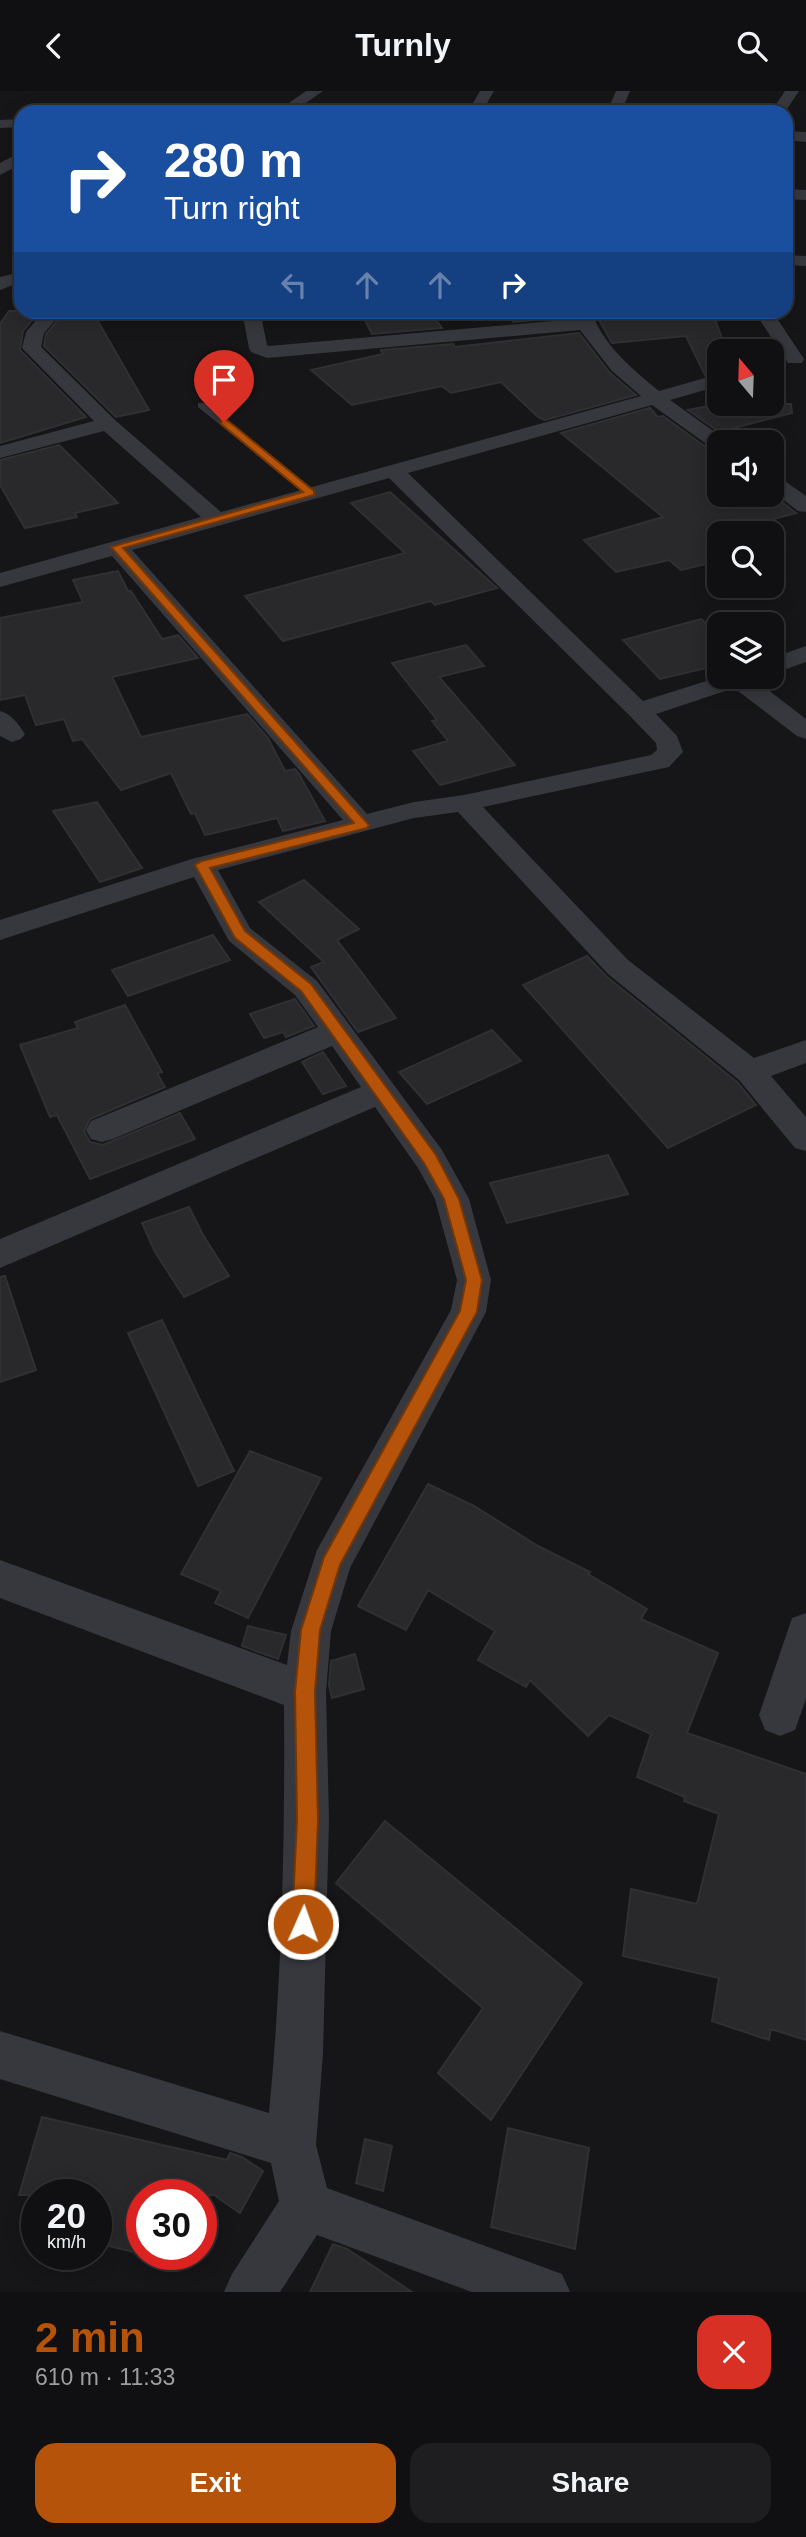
<!DOCTYPE html>
<html lang="en">
<head>
<meta charset="utf-8">
<style>
  body { margin:0; font-family:Arial,sans-serif; background:#1e1e20; color:#f1f3f6; height:100vh; display:flex; flex-direction:column; font-size:26px; white-space:nowrap }
  * { box-sizing:border-box; margin:0 }
  p { font-size:23px; color:#9c9d9f }
  .icon { flex:none; width:38px; height:38px; fill:none; stroke:currentColor; stroke-width:2; stroke-linecap:round; stroke-linejoin:round }
  .map { position:relative; height:2201px; overflow:hidden }
  .drawer { display:flex; flex-direction:column; background:#101012; flex:1 }
  .drawer>* { flex:none }
  .guide { position:absolute; left:14px; top:14px; width:779px; height:214px; border-radius:21px; box-shadow:0 4px 18px #0003,0 0 0 2px #303032; background:#1a4fa0; color:#fff; overflow:hidden }
  .needle { width:46px; rotate:341deg }
  .buttons { position:absolute; left:707px; top:248px; display:grid; gap:14px }
  .buttons a { display:grid; place-items:center; width:77px; height:77px; border-radius:14px; background:#101012; box-shadow:0 4px 18px #0003,0 0 0 2px #303032; font-size:35px }
  .speed { position:absolute; left:21px; top:2088px; display:flex; gap:14px; font-size:35px; font-weight:700; text-align:center }
  .speed>* { display:grid; place-content:center; width:91px; height:91px; border-radius:50%; background:#101012; box-shadow:0 4px 18px #0003,0 0 0 2px #303032; line-height:1 }
  .speed small { font-size:18px; font-weight:400 }
  .speed .limit { border:10px solid #d22; background:#fff; color:#111 }
  .pin { position:absolute; display:grid; place-items:center; width:60px; height:60px; color:#fff; margin:-72px -30px; border-radius:50% 50% 50% 0; rotate:-45deg; box-shadow:0 0 7px #0007 }
  .pin .icon { rotate:45deg }
  .me { position:absolute; width:77px; margin:-38px; rotate:2deg; stroke-linejoin:round; filter:drop-shadow(0 0 5px #0008) }
  .turn { display:flex; align-items:center; gap:24px; height:147px; padding:0 35px; font-size:32px }
  .turn .icon { width:91px; height:91px; stroke-width:2.5 }
  .turn b { display:block; font-size:49px; line-height:60px }
  .lanes { display:flex; align-items:center; height:66px; padding:0 35px; background:#0003; justify-content:center; gap:35px; direction:ltr }
  .lanes .off { opacity:.35 }
  .round { display:grid; place-items:center; flex:none; width:74px; height:74px; border-radius:21px; background:#1e1e20 }
  .headline { display:flex; align-items:center; justify-content:space-between; height:119px; padding:0 35px }
  h1 { font-size:42px; font-weight:700; line-height:52px; color:#b45309 }
  .primary-button { display:flex; gap:14px; margin-top:auto; padding:14px 35px }
  .primary-button a { flex:1; height:80px; border-radius:21px; background:#b45309; color:#fff; font-size:28px; font-weight:700; line-height:80px; text-align:center }
  .primary-button a+a { background:#1e1e20; color:#f1f3f6 }
  header { display:flex; justify-content:space-between; align-items:center; height:91px; padding:0 35px; background:#101012; font-size:32px; font-weight:700 }
  .map>svg:first-child { display:block }
  .building { fill:#29292c; stroke:#303034; stroke-width:2 }
  .lines { fill:none; stroke-linecap:round; stroke-linejoin:round }
  .lane { fill:#37383d; fill-rule:evenodd }
  .street { fill:#37383d; fill-rule:evenodd }
  .route { fill:#b45309; stroke:#753606; stroke-width:2 }
</style>
</head>
<body>
<header><svg class="icon" aria-label="back" viewBox="0 0 24 24"><path d="M15 5l-7 7 7 7"/></svg>Turnly<svg class="icon" aria-label="search" viewBox="0 0 24 24"><circle cx="10" cy="10" r="6"/><path d="M15 15l6 6"/></svg></header>
<div class="map">
<svg width="806" height="2201" viewBox="0 0 806 2201">
  <rect width="100%" height="100%" fill="#161618"/>
  <g class="building">
    <path d="M9 220H40L23 240 20 259 86 326 0 352V233Z"/>
    <path d="M66 220H92L149 319 116 326 44 255 46 243Z"/>
    <path d="M360 220H429L442 237 372 243Z"/>
    <path d="M510 220H570L572 226 513 231Z"/>
    <path d="M712 220 727 261H719V281L705 284 686 245 612 252 595 222Z"/>
    <path d="M579 242 610 282 636 304 545 329 538 326 501 291 451 302 442 295 352 314 311 279 383 263 381 259 453 253 455 256Z"/>
    <path d="M719 298V313H791L792 322 719 341 688 319 718 313 712 300Z"/>
    <path d="M650 317 658 326 663 325 710 359 719 361V404L772 403 796 422 719 443V470L681 479 669 469 616 481 584 449 663 426 561 342Z"/>
    <path d="M59 354 118 412 75 422 77 426 25 437 0 394V369Z"/>
    <path d="M390 401 497 497 435 514 431 510 283 550 245 505 405 462 351 412Z"/>
    <path d="M118 480 128 500H131L162 548 178 544 198 567 112 586 141 646 247 623 268 647 285 680 295 678 299 683 325 730 283 740 277 727 205 744 195 722 191 723 171 682 121 699 82 648 73 650 64 628 36 634 25 604 0 609V527L83 511 73 489Z"/>
    <path d="M701 528 719 542V574L660 588 623 549Z"/>
    <path d="M466 554 484 575 439 586 515 674 440 694 413 660 448 650 432 630 437 629 392 572Z"/>
    <path d="M97 711 142 777 100 791 53 720Z"/>
    <path d="M304 789 359 838 337 849 396 927 358 941 311 876 324 871 259 811Z"/>
    <path d="M213 844 230 869 128 905 112 879Z"/>
    <path d="M587 865 606 885 737 991 756 1014 668 1057 523 894Z"/>
    <path d="M295 908 314 935 286 946 283 941 264 947 250 923Z"/>
    <path d="M125 914 162 981 157 982 165 996 90 1028 84 1040 90 1051 103 1054 180 1022 195 1048 90 1088 57 1024 50 1026 20 954 78 937 75 931Z"/>
    <path d="M492 939 521 970 427 1013 399 981Z"/>
    <path d="M323 961 346 995 323 1003 302 971Z"/>
    <path d="M608 1064 628 1103 507 1132 490 1092Z"/>
    <path d="M189 1116 203 1144 229 1185 184 1206 155 1161 142 1132Z"/>
    <path d="M5 1185 36 1279 0 1291V1186Z"/>
    <path d="M162 1229 234 1380 198 1395 128 1242Z"/>
    <path d="M250 1360 321 1387 248 1527 215 1512 221 1500 181 1483Z"/>
    <path d="M428 1393 474 1415 538 1455 590 1481 588 1483 647 1518 641 1528 718 1562 687 1642 806 1683V1949L771 1938 769 1949 712 1930 719 1887 623 1865 631 1798 697 1813 719 1723 684 1710 685 1706 637 1686 651 1643 609 1624 588 1645 530 1589 526 1596 478 1569 495 1540 428 1499 406 1539 358 1515Z"/>
    <path d="M248 1535 286 1544 278 1568 242 1555Z"/>
    <path d="M355 1563 364 1598 332 1607 329 1594 331 1570Z"/>
    <path d="M385 1730 582 1892 491 2029 438 1982 483 1917 336 1792Z"/>
    <path d="M42 2026 227 2069 230 2062 242 2066 263 2080 240 2122 214 2104H142V2163L96 2152V2104H19Z"/>
    <path d="M508 2037 589 2057 575 2158 491 2136Z"/>
    <path d="M365 2048 392 2055 383 2100 356 2092Z"/>
    <path d="M333 2153 347 2158 412 2201H310Z"/>
  </g>
  <g class="lines">
    <path class="lane" d="M198 312H206L315 400V404H307L198 316Z"/>
    <g class="street">
      <path d="M306 0H323L293 21H276Z"/>
      <path d="M480 0H494L482 21H468Z"/>
      <path d="M616 0H630L621 21H607Z"/>
      <path d="M785 0H799L785 21H771Z"/>
      <path d="M21 28V36L0 37V29Z"/>
      <path d="M786 40 806 41V51L786 49Z"/>
      <path d="M21 61V73L0 84V72Z"/>
      <path d="M786 98 806 99V109L786 108Z"/>
      <path d="M786 164 806 165V175L786 174Z"/>
      <path d="M21 181V191L0 199V186Z"/>
      <path d="M44 220H64L44 242 41 256 115 329 221 421 641 305 612 280 580 239 267 267 251 261 249 257 242 220H260L267 254 269 255 576 228 573 220H591C604 255 631 277 659 300L719 283V295L670 309 726 349 728 352H719V359L712 357 652 314 408 382 643 610 719 586H757L755 589 806 628V648L797 645 734 597 656 623 677 645 683 661 669 676 483 716 628 869 754 967 806 949V972L771 985 806 1026V1060L795 1057 739 989 608 883 458 721 414 727 218 779 250 837 317 890 442 1059 469 1108 491 1189 486 1221 350 1477 331 1540 326 1601 329 1729 323 1962 316 2054 327 2097 562 2183 570 2201H472L317 2144 280 2201H224L232 2183 279 2110 271 2072 0 1988V1940L269 2022C282 1887 285 1750 284 1614L0 1507V1469L287 1574 291 1540 317 1459 451 1219 457 1189 435 1108 418 1077 375 1016 0 1177V1148L361 996 332 955 113 1048 102 1051 91 1048 86 1039 91 1030 318 936 295 904 229 850 194 786 0 849V829L192 768 343 729 112 465 0 496V482L201 426 104 340 0 367V355L94 330 22 257 26 241ZM389 387 630 625 656 652 657 659 651 664 464 704 414 711 367 723 132 459Z"/>
      <path d="M754 220H772L804 268 802 272H788Z"/>
      <path d="M772 384 779 386 806 405V421L798 420 772 400Z"/>
      <path d="M806 555V571L772 583V567Z"/>
      <path d="M0 620C12 623 18 633 25 643L21 648 12 651 0 645Z"/>
      <path d="M806 1522V1608L795 1639 780 1645 765 1639 759 1624 792 1527Z"/>
    </g>
  </g>
  <path class="route" d="M221 329H227L314 400V404L123 457 369 734 367 737 210 777 245 840 311 893 436 1064 459 1108 482 1189 477 1221 340 1474 320 1539 315 1601 318 1729 314 1833 311 1840 303 1844 296 1840 292 1833 297 1729 295 1601 301 1539 324 1466 460 1220 466 1189 444 1108 424 1072 301 900 235 847 195 774 202 770 354 732 111 456 303 401 221 333Z"/>
</svg>
<div class="buttons">
<a><svg class="needle" viewBox="-14 -14 28 28"><path d="M0-13l5 13h-10z" fill="#e53935"/><path d="M0 13l5-13h-10z" fill="#9c9d9f"/></svg></a>
<a><svg class="icon" aria-label="sound" viewBox="0 0 24 24"><path d="M4 9h4l5-4v14l-5-4H4zM17 9q2 3 0 6"/></svg></a>
<a><svg class="icon" aria-label="search" viewBox="0 0 24 24"><circle cx="10" cy="10" r="6"/><path d="M15 15l6 6"/></svg></a>
<a><svg class="icon" aria-label="layers" viewBox="0 0 24 24"><path d="M12 4l9 5-9 5-9-5zM3 14l9 5 9-5"/></svg></a>
</div>
<div class="speed"><div>20<small>km/h</small></div><div class="limit">30</div></div>
<div class="pin" style="left:224px;top:331px;background:#d93025"><svg class="icon" aria-label="arrive" viewBox="0 0 24 24"><path d="M6 21V4h12l-3 4 3 4H6"/></svg></div>
<svg class="me" style="left:303px;top:1833px" viewBox="-20 -20 40 40"><circle r="17" fill="#b45309" stroke="#fff" stroke-width="3"/><path d="M0-11L8 9 0 5-8 9z" fill="#fff"/></svg>
<div class="guide">
<div class="turn"><svg class="icon" aria-label="right" viewBox="0 0 24 24"><path d="M7 20v-9h11M14 6l5 5-5 5"/></svg><div><b>280 m</b>Turn right</div></div>
<div class="lanes"><svg class="icon off" aria-label="left" viewBox="0 0 24 24"><path d="M17 20v-9H6M10 6l-5 5 5 5"/></svg><svg class="icon off" aria-label="ahead" viewBox="0 0 24 24"><path d="M12 20V5M6 11l6-6 6 6"/></svg><svg class="icon off" aria-label="ahead" viewBox="0 0 24 24"><path d="M12 20V5M6 11l6-6 6 6"/></svg><svg class="icon" aria-label="right" viewBox="0 0 24 24"><path d="M7 20v-9h11M14 6l5 5-5 5"/></svg></div>
</div>
</div>
<section class="drawer">
<div class="headline"><div><h1>2 min</h1><p>610 m · 11:33</p></div><a class="round" style="background:#d93025;color:#fff"><svg class="icon" aria-label="close" viewBox="0 0 24 24"><path d="M6 6l12 12M18 6L6 18"/></svg></a></div>
<div class="primary-button"><a>Exit</a><a>Share</a></div>
</section>
</body>
</html>
